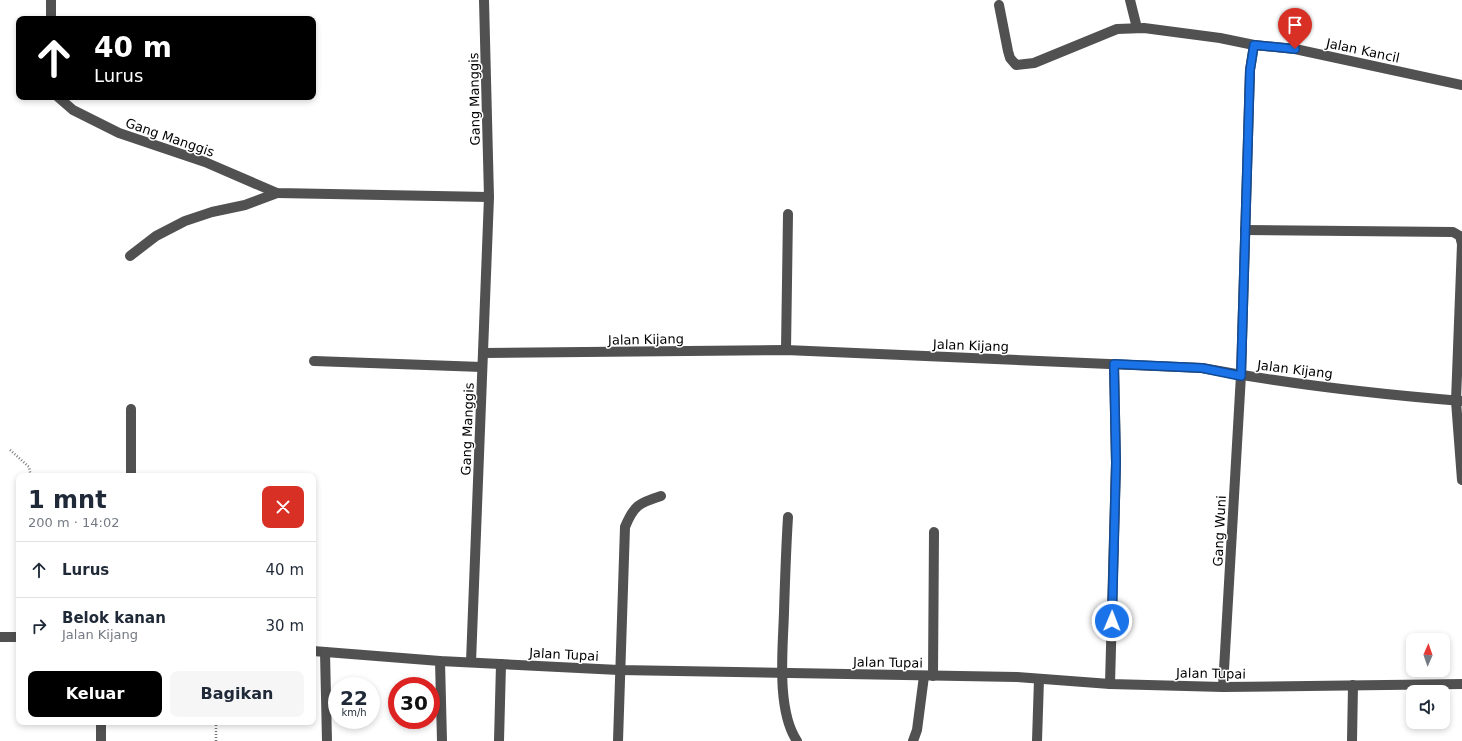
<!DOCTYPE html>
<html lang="id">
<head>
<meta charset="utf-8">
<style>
	body { margin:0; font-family:"DejaVu Sans",sans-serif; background:#f6f6f7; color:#1f2937; height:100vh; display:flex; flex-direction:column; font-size:15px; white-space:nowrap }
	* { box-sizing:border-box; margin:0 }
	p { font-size:13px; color:#747a83 }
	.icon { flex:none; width:22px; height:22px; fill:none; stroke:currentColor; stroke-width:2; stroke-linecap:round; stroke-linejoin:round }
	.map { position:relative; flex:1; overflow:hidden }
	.side { position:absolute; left:16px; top:473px; width:300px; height:252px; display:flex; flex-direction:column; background:#fff; border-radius:8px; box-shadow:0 2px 6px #0003 }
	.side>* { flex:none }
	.hud { position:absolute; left:16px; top:16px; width:300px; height:84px; border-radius:8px; box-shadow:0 2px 6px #0003; background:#000; color:#fff; overflow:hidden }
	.needle { width:26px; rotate:2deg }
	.buttons { position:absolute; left:1406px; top:633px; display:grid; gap:8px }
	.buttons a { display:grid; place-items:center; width:44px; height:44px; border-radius:8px; background:#fff; box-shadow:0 2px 6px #0003; font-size:20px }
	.speed { position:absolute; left:328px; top:677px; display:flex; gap:8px; font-size:20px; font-weight:700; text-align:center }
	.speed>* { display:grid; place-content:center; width:52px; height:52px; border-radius:50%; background:#fff; box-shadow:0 2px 6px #0003; line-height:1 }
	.speed small { font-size:10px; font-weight:400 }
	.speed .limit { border:6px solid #d22; background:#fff; color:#111 }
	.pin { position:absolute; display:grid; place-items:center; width:34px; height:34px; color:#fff; margin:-41px -17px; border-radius:50% 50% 50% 0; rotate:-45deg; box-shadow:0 0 4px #0007 }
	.pin .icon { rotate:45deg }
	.me { position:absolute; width:44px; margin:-22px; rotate:1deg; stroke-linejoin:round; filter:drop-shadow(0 0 3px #0008) }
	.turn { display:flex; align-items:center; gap:14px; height:84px; padding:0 12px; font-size:18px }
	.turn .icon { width:52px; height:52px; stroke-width:2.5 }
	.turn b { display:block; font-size:28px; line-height:34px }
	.round { display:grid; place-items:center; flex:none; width:42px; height:42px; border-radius:8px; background:#f6f6f7 }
	.head { display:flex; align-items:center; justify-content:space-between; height:68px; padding:0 12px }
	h1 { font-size:24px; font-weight:600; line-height:30px }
	.button { display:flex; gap:8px; margin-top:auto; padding:8px 12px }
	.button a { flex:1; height:46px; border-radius:8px; background:#000; color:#fff; font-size:16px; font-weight:600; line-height:46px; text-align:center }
	.button a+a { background:#f6f6f7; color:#1f2937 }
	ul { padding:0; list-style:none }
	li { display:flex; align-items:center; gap:12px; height:56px; padding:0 12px; border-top:1px solid #e0e1e3 }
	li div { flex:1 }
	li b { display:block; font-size:15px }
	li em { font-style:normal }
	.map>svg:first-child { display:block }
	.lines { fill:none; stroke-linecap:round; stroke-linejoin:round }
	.path { stroke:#737373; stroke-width:2.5; stroke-dasharray:1 2; stroke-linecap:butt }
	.minor { stroke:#515151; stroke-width:10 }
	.route-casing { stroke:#114b97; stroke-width:10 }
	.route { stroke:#1a73e8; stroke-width:7 }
	.labels { text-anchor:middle; stroke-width:3; stroke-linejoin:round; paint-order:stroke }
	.street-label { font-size:13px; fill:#000; stroke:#fff }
</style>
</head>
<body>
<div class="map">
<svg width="1462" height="741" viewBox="0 0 1462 741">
	<rect width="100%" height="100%" fill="#fff"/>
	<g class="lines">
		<g class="path">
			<path d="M10,450L29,467L31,476"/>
			<path d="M216,741V722"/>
		</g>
		<g class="minor">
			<path d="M51,0V19"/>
			<path d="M1130,0L1137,28"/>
			<path d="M999,5L1008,51L1010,58L1016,65L1034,63L1117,29L1144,28L1220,38L1254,45L1295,49L1462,85"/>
			<path d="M58,97L73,110L119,133L205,162L277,193L489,197"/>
			<path d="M1245,230L1453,232L1460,236L1462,244L1456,401L1462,480"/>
			<path d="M130,256L156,236L185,221L212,212L245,205L277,193"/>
			<path d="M786,350L788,214"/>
			<path d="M483,353L786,350L1202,368C1288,384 1375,394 1462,401"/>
			<path d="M314,361L482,367"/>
			<path d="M131,476V409"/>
			<path d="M788,517C786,549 785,580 784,612C783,648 776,710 797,741"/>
			<path d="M0,637H19"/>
			<path d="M313,651L440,661L619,670L1017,677L1110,684L1223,687L1462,684"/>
			<path d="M325,652L327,741"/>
			<path d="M440,661L442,741"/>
			<path d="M471,662L489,197L484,0"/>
			<path d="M933,676L934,532"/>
			<path d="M1110,684L1116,463L1114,364"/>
			<path d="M1223,687L1241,375L1250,70L1254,45"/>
			<path d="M101,722V741"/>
			<path d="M499,741L501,664"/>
			<path d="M618,741L625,527C634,505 639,503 661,496"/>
			<path d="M913,741L917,730L924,676"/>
			<path d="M1037,741L1039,679"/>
			<path d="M1352,741L1353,685"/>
		</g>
	</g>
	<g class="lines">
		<g class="route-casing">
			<path id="route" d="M1112,621L1116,463L1114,364L1202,368L1241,376L1250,70L1254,45L1295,49"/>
		</g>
		<use href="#route" class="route"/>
	</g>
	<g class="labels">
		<g class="street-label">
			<text transform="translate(1363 50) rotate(12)" y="5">Jalan Kancil</text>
			<text transform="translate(474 99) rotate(-91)" y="5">Gang Manggis</text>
			<text transform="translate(170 137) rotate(19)" y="5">Gang Manggis</text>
			<text transform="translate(646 339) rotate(-1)" y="5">Jalan Kijang</text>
			<text transform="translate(971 345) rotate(2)" y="5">Jalan Kijang</text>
			<text transform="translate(1295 369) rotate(7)" y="5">Jalan Kijang</text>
			<text transform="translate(467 429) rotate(-88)" y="5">Gang Manggis</text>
			<text transform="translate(1219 531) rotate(-87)" y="5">Gang Wuni</text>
			<text transform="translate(564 654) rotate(3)" y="5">Jalan Tupai</text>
			<text transform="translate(888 662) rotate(1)" y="5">Jalan Tupai</text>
			<text transform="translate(1211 673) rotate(1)" y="5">Jalan Tupai</text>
		</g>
	</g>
</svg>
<div class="buttons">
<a><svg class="needle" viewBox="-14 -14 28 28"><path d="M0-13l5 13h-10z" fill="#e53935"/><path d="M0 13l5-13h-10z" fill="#747a83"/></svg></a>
<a><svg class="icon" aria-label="sound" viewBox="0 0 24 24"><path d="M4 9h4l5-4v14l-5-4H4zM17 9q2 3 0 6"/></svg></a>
</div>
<div class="speed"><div>22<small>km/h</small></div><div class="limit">30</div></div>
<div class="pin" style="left:1295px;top:49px;background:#d93025"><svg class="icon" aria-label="arrive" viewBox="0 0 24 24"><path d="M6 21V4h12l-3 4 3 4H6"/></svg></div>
<svg class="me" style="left:1112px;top:621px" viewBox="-20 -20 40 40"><circle r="17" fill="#1a73e8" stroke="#fff" stroke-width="3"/><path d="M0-11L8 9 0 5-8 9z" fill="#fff"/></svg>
<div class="hud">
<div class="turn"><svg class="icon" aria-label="ahead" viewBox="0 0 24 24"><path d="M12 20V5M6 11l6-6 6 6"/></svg><div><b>40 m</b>Lurus</div></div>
</div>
<section class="side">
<div class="head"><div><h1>1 mnt</h1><p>200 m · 14:02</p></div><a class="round" style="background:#d93025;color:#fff"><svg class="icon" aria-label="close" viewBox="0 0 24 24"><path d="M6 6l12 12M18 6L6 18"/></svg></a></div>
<ul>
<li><svg class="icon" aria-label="ahead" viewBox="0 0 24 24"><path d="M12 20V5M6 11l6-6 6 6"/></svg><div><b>Lurus</b></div><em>40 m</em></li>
<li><svg class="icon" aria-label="right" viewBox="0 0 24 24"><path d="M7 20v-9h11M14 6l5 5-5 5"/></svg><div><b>Belok kanan</b><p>Jalan Kijang</p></div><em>30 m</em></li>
</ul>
<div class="button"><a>Keluar</a><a>Bagikan</a></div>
</section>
</div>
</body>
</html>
